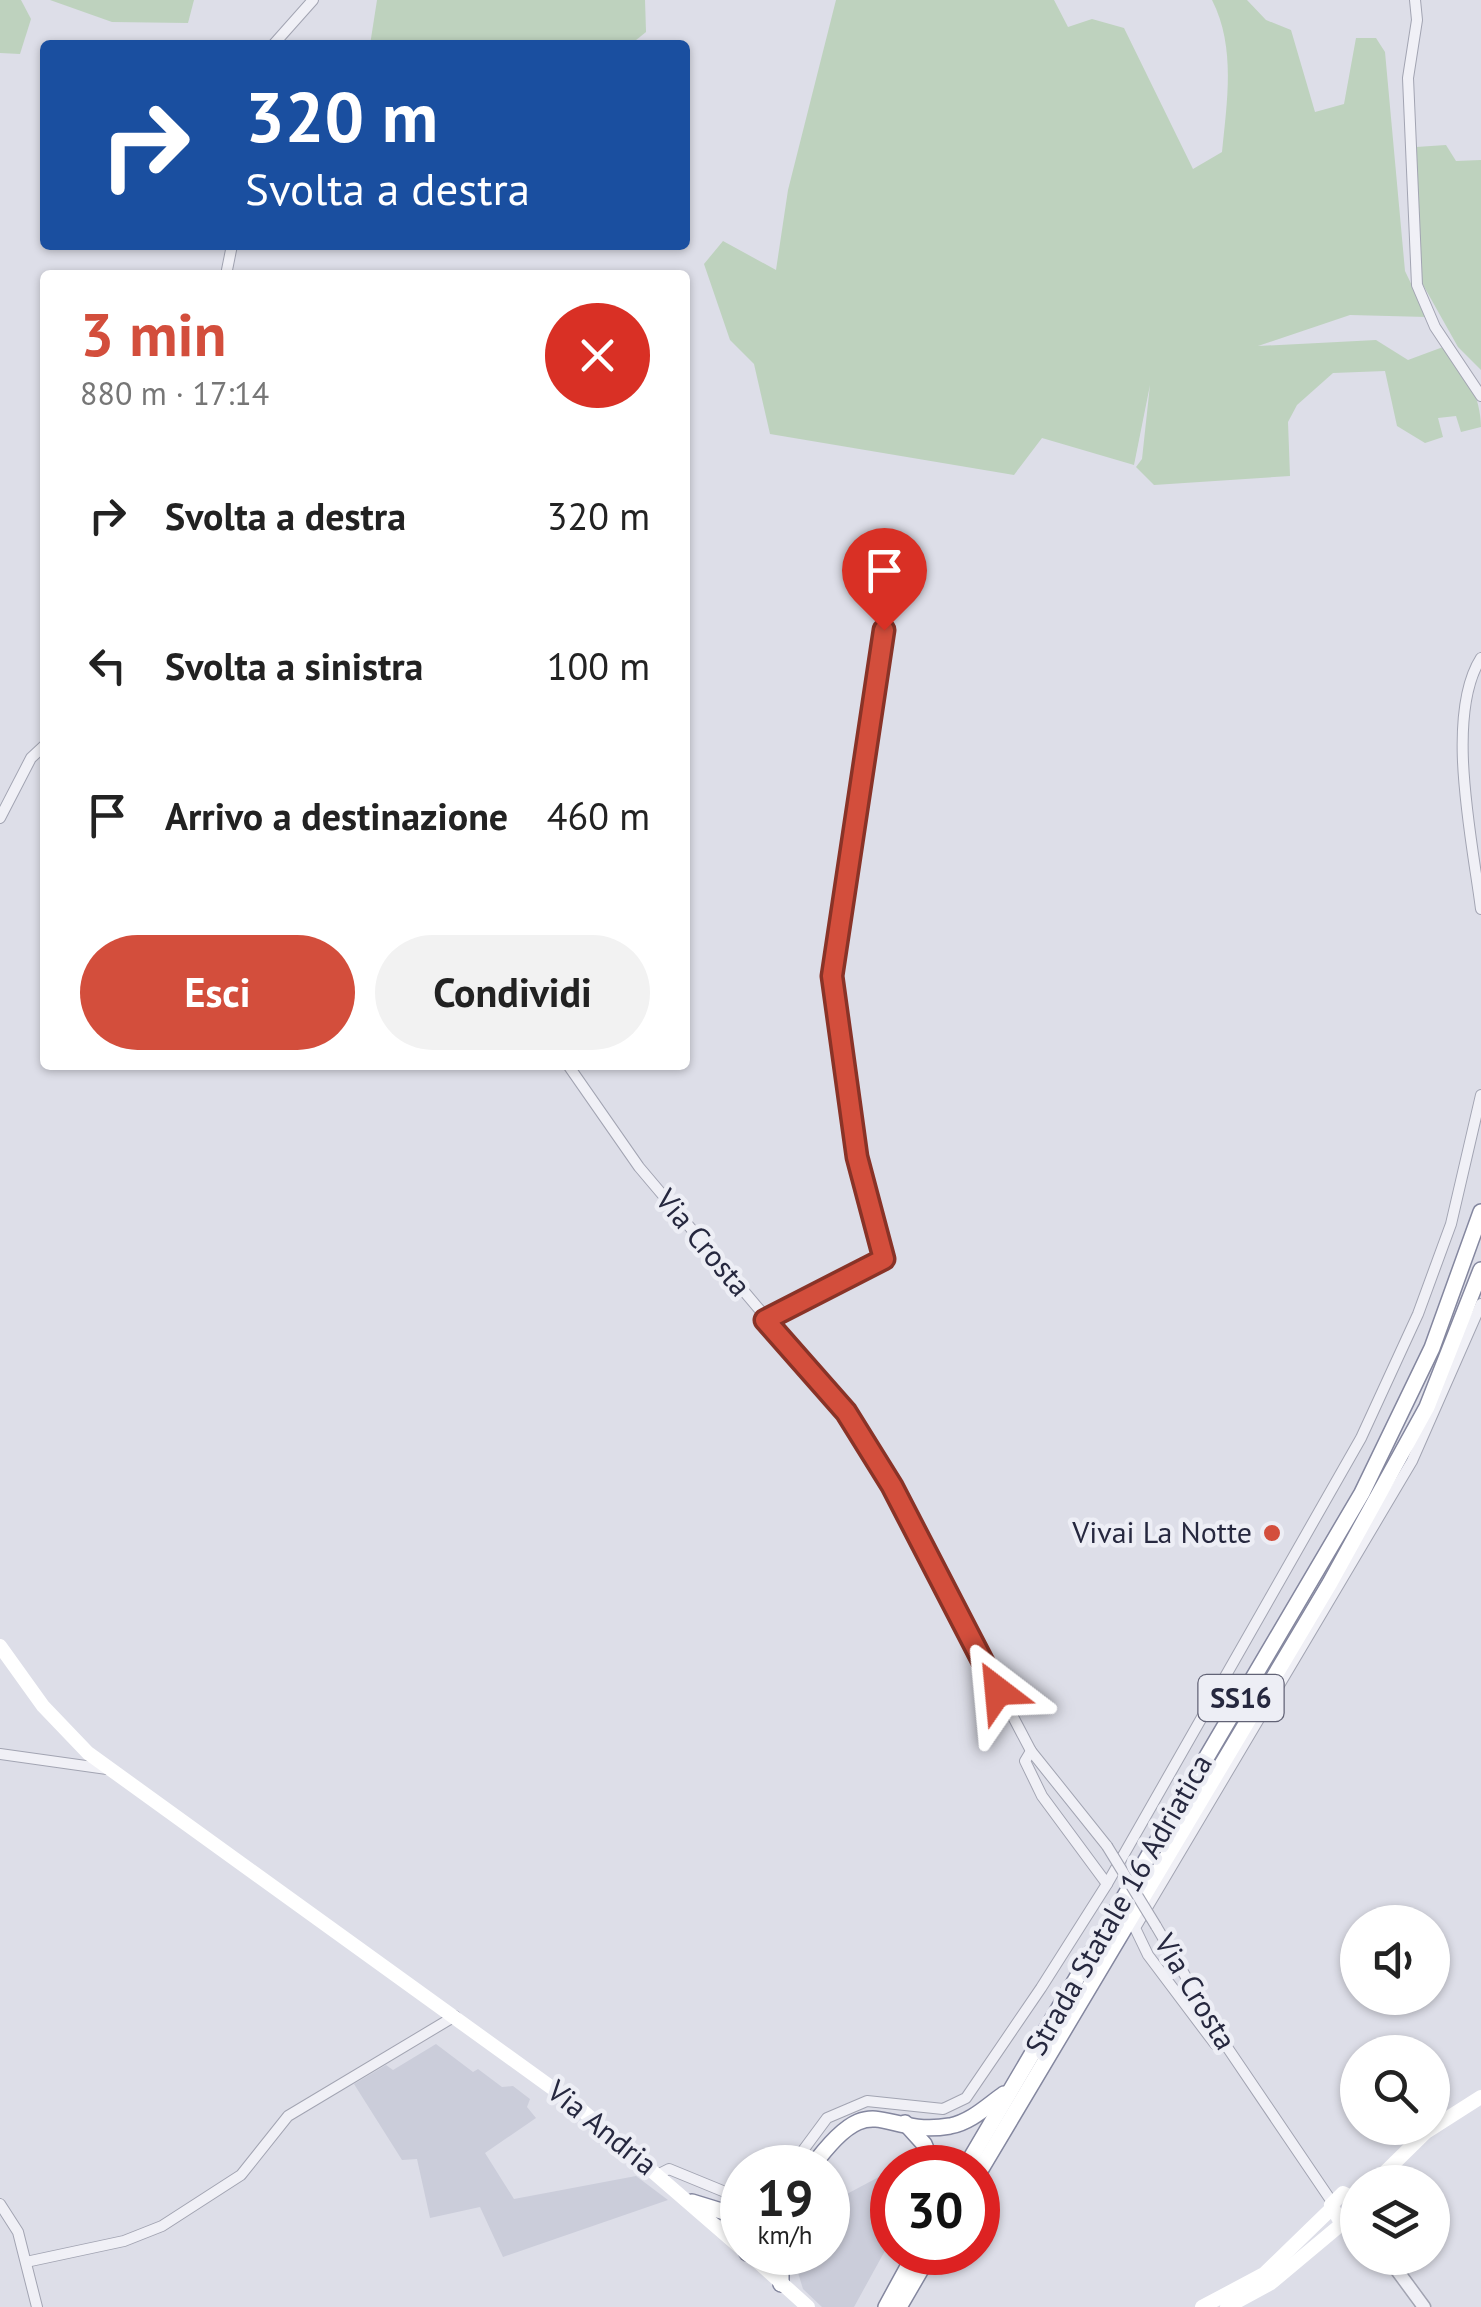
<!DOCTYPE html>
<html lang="it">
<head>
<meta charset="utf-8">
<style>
	body { margin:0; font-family:"PT Sans",sans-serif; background:#f2f2f2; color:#222; height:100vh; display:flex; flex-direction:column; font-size:38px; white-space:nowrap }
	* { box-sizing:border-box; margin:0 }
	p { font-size:32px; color:#767676 }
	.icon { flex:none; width:55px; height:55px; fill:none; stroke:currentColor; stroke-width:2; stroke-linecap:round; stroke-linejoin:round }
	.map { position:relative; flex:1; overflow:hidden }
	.details { position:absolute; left:40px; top:270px; width:650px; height:800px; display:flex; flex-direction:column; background:#fff; border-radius:10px; box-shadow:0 2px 8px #0004 }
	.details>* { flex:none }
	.banner { position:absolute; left:40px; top:40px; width:650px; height:210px; border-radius:10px; box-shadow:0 2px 8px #0004; background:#1a4fa0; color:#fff; overflow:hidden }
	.controls { position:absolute; left:1340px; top:1905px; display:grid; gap:20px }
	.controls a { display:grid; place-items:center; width:110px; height:110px; border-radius:50%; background:#fff; box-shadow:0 2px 8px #0004; font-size:50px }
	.speed { position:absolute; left:720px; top:2145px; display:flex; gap:20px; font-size:50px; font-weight:700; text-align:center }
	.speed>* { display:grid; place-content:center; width:130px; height:130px; border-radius:50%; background:#fff; box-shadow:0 2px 8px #0004; line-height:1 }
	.speed small { font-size:25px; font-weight:400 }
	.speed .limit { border:15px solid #d22; background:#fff; color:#111 }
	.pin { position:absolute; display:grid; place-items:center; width:85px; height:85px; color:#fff; margin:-102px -42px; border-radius:50% 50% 50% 0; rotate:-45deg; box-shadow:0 0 10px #0007 }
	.pin .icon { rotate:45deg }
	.me { position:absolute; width:110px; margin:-55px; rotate:331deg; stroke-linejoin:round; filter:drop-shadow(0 0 8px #0008) }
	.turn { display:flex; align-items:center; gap:35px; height:210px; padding:0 40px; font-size:45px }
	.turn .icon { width:130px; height:130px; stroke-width:2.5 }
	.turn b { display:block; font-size:70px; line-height:85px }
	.round { display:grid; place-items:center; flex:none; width:105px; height:105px; border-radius:52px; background:#f2f2f2 }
	.headline { display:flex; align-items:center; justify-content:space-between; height:170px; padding:0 40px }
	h1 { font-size:60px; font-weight:800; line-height:75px; color:#d34e3c }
	.action { display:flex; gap:20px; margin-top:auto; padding:20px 40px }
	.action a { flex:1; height:115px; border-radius:60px; background:#d34e3c; color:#fff; font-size:40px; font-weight:800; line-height:115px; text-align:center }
	.action a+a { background:#f2f2f2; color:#222 }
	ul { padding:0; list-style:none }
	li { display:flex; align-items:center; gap:30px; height:150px; padding:0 40px }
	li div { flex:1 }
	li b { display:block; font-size:38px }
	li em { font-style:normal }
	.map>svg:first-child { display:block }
	.built { fill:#cbcdda }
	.green { fill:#bed2be }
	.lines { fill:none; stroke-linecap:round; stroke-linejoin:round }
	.minor-casing { stroke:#a2a4b2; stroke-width:12 }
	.tertiary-casing { stroke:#a2a4b2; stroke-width:15 }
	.trunk-casing { stroke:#84879f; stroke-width:18 }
	.minor { stroke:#f0f0f6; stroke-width:10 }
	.tertiary { stroke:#f0f0f6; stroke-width:12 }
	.secondary { stroke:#fff; stroke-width:14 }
	.trunk { stroke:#fff; stroke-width:15 }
	.minor-bridge-casing { stroke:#a2a4b2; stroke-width:12; stroke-linecap:butt }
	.minor-bridge { stroke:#f0f0f6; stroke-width:10 }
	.route-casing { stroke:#893327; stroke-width:25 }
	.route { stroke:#d34e3c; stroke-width:18 }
	.poi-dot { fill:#d34e3c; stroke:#edeef5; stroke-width:4 }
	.labels { text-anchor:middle; stroke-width:9; stroke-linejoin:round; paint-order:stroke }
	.shield { fill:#edeef5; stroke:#626376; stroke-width:2.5 }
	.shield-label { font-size:28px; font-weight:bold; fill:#26283f }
	.street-label { font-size:30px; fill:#26283f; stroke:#edeef5 }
	.poi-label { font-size:30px; fill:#26283f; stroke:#edeef5; text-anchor:end }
</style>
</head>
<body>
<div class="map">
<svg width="1481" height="2307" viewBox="0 0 1481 2307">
	<rect width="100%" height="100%" fill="#dddee8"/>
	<g class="built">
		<path d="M436,2044L473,2072L478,2069L502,2087L513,2086L530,2099L527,2107L536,2118L485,2153L514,2199L636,2176L668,2200L503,2257L480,2207L430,2218L417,2159L402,2160L354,2084L386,2065L393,2070Z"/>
		<path d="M892,2170V2238L854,2307H822L803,2289L792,2253L828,2252V2204Z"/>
	</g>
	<g class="green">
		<path d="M0,0H21L31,19L20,54L0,53Z"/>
		<path d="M50,0H194L188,23L112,22Z"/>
		<path d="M377,0H645L646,32L630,45H370Z"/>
		<path d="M836,0H1054L1068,27L1092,19L1124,28L1193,169L1222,152C1227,101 1236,47 1212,0H1247L1266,20L1291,30L1315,112L1344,104L1356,38H1376L1385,52L1405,271L1427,317L1350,315L1258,346L1376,340L1408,360L1443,347C1465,365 1481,398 1481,427L1461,432L1456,416L1438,418L1443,437L1425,443L1397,426L1385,371L1333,373L1297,405L1288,422L1290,476L1154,485L1136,467L1142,459L1150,385L1134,465L1042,438L1014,475L770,434L754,364L730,340L704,264L723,241L776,270L788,190Z"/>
		<path d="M1446,145L1456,161L1481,160V370L1458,347L1422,283L1416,147Z"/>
	</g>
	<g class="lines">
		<g class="minor-casing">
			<g id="minor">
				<path d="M1415,0L1417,20L1408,78L1417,285L1435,327L1481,396"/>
				<path d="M273,45L313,0"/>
				<path d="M226,275L232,245"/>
				<path d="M1481,658C1444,716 1473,844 1481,909"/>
				<path d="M0,818L31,758L45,745"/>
				<path d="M568,1065L639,1167L846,1412L892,1486L1031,1751L1107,1846"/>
				<path d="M765,1320L884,1259L857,1157L832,976L884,630"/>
				<path d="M1031,1751L1025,1761L1042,1796L1107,1884"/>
				<path d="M0,1754L107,1769"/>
				<path d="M1156,1926L1227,2047L1332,2202"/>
				<path d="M1227,2047L1215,2044L1148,1955L1135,1928L1412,1461L1481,1304"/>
				<path d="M790,2168L827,2118L867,2101L943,2109L966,2098L1041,1988L1107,1884L1361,1438L1418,1314L1451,1224L1481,1095"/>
				<path d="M659,2174L669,2169L730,2194L742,2193"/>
				<path d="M0,2204L18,2232L37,2307"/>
				<path d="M26,2262L124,2241L162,2226L241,2175L288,2116L455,2016"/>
			</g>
		</g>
		<g class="tertiary-casing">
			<g id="tertiary">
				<path d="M1347,2222L1358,2231"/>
				<path d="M1388,2258L1424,2307"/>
			</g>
		</g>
		<g class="trunk-casing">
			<g id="trunk">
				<path d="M905,2123L924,2144L934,2168"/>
				<path d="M811,2168C874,2082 878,2138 950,2126C971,2122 987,2106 1004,2094"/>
				<path d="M965,2168L1362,1493L1432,1348L1481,1212"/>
				<path d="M978,2174L1330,1583L1427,1407L1481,1270"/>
				<path d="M692,2202L731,2214L742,2212"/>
				<path d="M781,2252V2284"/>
				<path d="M747,2253V2252"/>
				<path d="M886,2307L916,2252"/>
				<path d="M899,2307L931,2252"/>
			</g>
		</g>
		<use href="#minor" class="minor"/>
		<use href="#tertiary" class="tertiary"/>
		<g class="secondary">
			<path d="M0,1646L43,1706L88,1753L577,2106L742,2249"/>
			<path d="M1375,2182L1426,2132L1481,2097"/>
			<path d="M1358,2200L1343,2193L1331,2205L1340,2221L1358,2215"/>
			<path d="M747,2252L808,2307"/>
			<path d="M1202,2307L1264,2274L1331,2209"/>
			<path d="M1227,2307L1271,2283L1344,2222"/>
		</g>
		<use href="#trunk" class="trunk"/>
		<g class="minor-bridge-casing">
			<path id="minor-bridge" d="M1107,1846L1156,1926"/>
		</g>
		<use href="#minor-bridge" class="minor-bridge"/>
	</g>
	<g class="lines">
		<g class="route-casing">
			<path id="route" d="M884,630L832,976L857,1157L884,1259L765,1320L846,1412L892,1486L998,1691"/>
		</g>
		<use href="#route" class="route"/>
	</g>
	<circle class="poi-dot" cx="1272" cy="1533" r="10"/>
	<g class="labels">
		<rect class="shield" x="1198.5" y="1675" width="85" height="46" rx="8"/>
		<g class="shield-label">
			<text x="1241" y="1708">SS16</text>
		</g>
		<g class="street-label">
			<text transform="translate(703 1243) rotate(50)" y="10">Via Crosta</text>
			<text transform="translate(1119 1905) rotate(-60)" y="10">Strada Statale 16 Adriatica</text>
			<text transform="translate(1195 1992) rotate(59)" y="10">Via Crosta</text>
			<text transform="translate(602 2128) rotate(39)" y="10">Via Andria</text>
		</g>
		<g class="poi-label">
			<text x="1252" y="1543">Vivai La Notte</text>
		</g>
	</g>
</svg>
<div class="controls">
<a><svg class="icon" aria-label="sound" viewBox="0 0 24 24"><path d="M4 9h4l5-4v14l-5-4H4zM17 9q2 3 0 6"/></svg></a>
<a><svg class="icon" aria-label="search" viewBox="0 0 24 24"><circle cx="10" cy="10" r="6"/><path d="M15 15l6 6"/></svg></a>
<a><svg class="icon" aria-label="layers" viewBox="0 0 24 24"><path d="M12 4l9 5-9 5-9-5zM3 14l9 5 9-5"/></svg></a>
</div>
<div class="speed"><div>19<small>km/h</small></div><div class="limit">30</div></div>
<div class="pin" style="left:884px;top:630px;background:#d93025"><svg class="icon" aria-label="arrive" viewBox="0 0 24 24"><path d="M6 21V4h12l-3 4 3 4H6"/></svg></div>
<svg class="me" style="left:998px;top:1691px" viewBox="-20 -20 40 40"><path d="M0-17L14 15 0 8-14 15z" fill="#d34e3c" stroke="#fff" stroke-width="4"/></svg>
<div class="banner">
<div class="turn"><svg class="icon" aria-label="right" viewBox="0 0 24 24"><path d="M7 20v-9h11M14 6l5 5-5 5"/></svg><div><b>320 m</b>Svolta a destra</div></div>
</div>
<section class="details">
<div class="headline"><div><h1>3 min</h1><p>880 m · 17:14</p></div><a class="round" style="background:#d93025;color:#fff"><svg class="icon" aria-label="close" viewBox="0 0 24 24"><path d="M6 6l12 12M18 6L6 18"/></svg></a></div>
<ul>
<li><svg class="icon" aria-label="right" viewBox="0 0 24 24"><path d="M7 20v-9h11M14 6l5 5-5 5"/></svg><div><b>Svolta a destra</b></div><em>320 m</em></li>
<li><svg class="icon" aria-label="left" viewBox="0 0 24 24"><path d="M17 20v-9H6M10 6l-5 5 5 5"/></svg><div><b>Svolta a sinistra</b></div><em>100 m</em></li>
<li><svg class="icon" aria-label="arrive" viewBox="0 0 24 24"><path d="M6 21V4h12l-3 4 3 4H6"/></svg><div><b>Arrivo a destinazione</b></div><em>460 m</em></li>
</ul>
<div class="action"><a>Esci</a><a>Condividi</a></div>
</section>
</div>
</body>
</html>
